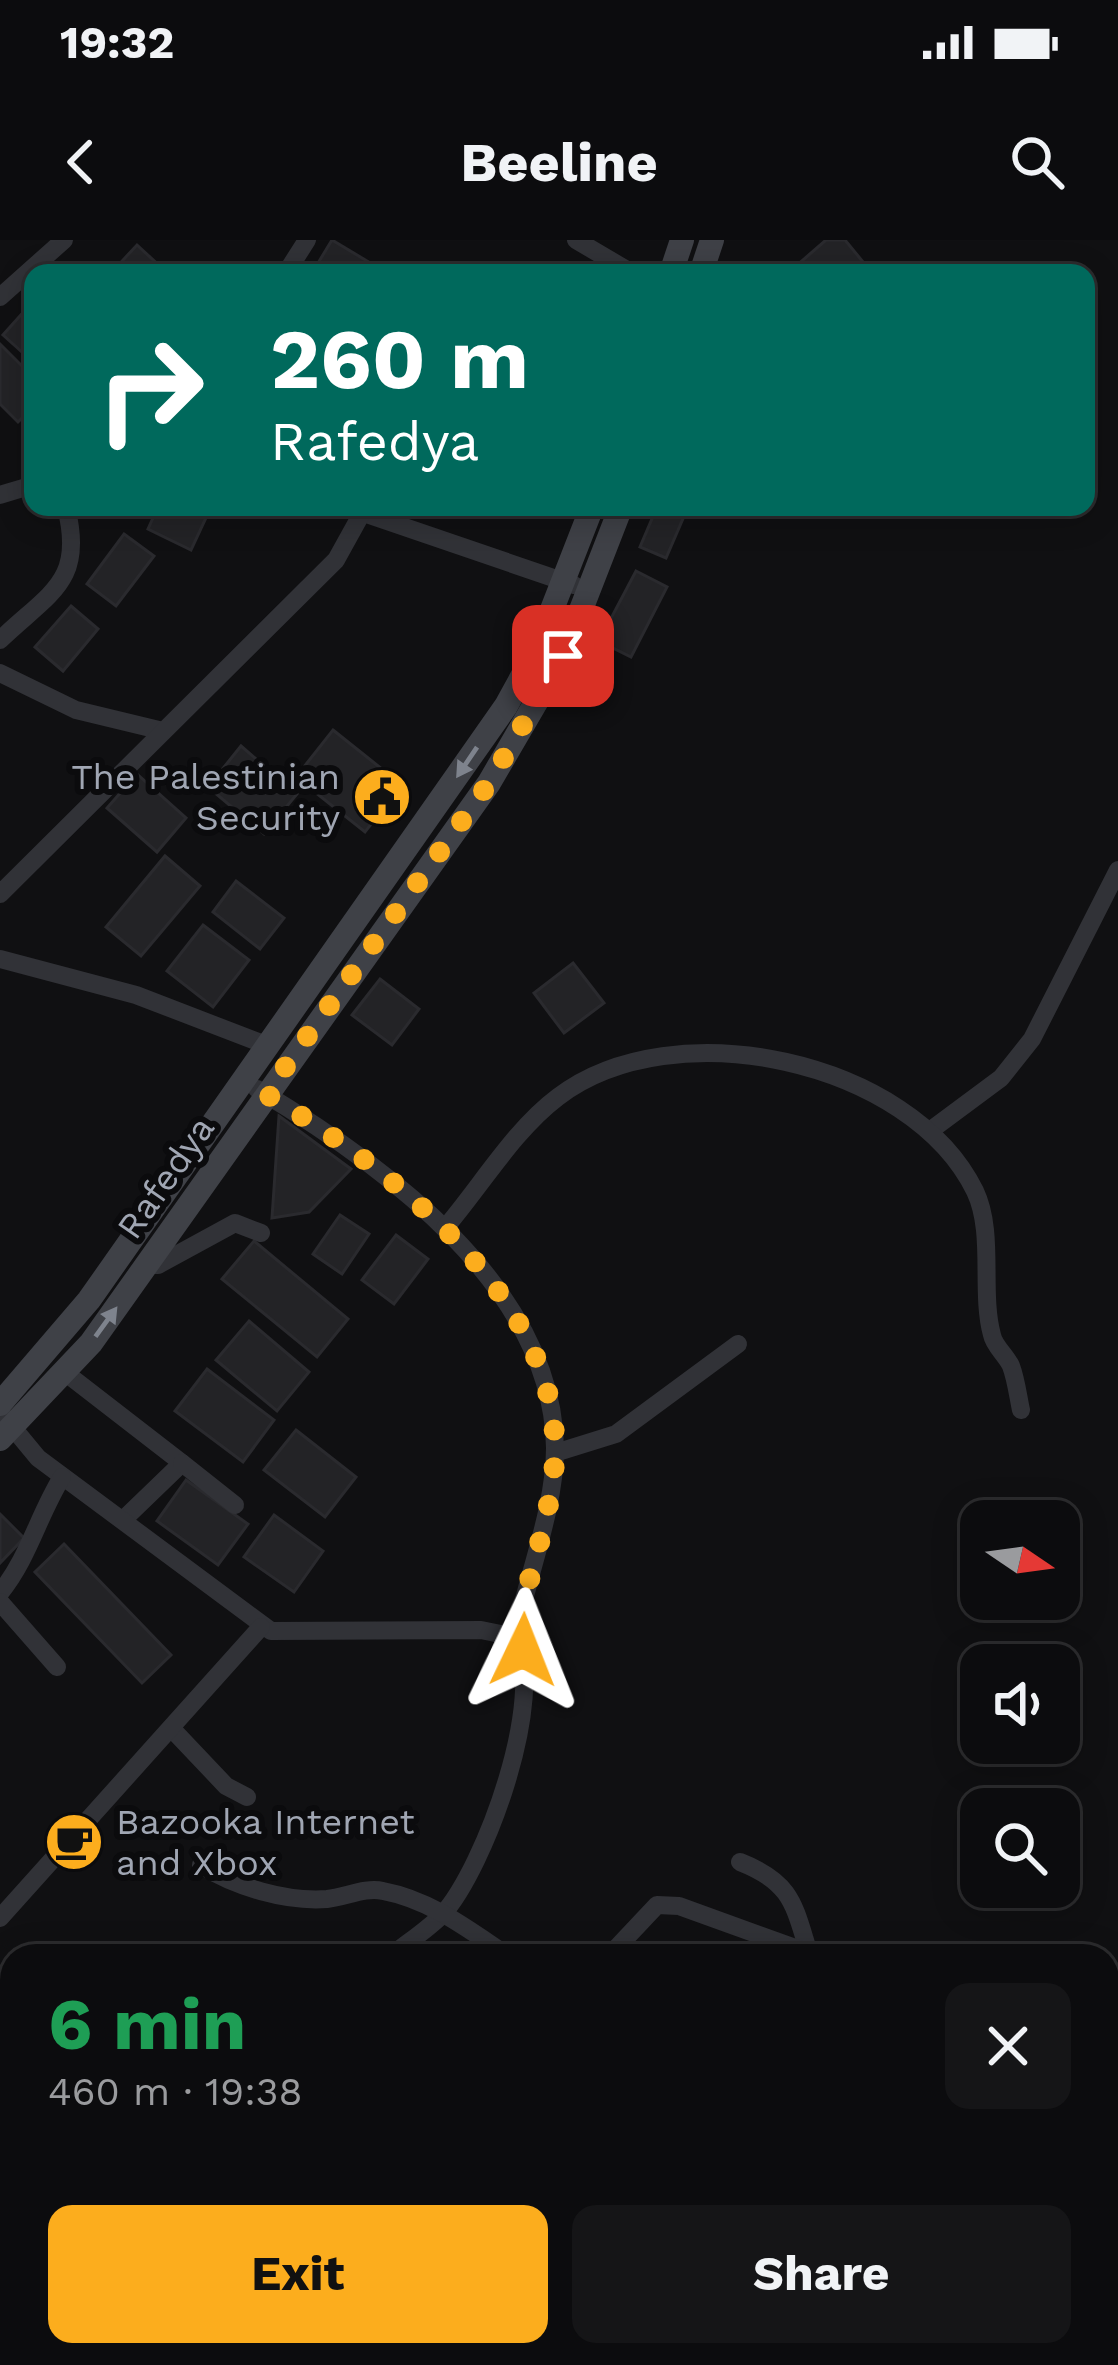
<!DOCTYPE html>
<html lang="en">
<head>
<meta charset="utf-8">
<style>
	body { margin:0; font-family:"Work Sans",sans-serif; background:#151517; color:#f1f3f6; height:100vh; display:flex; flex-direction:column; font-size:45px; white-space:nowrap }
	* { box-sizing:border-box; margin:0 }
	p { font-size:39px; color:#9a9b9e }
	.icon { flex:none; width:66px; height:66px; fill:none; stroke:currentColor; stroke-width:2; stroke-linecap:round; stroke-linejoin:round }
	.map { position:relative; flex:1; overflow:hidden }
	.side { position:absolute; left:0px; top:1704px; width:1119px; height:423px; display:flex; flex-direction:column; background:#0c0c0e; border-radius:36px 36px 0 0; box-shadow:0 6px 30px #0003,0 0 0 3px #2c2c2e }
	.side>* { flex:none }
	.hud { position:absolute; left:24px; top:24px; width:1071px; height:252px; border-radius:24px; box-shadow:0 6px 30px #0003,0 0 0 3px #2c2c2e; background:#00695c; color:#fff; overflow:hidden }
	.needle { width:78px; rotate:103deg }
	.buttons { position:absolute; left:960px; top:1260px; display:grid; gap:24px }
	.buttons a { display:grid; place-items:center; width:120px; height:120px; border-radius:24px; background:#0c0c0e; box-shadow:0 6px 30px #0003,0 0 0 3px #2c2c2e; font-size:60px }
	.pin { position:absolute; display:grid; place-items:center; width:102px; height:102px; color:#fff; margin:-51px; border-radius:24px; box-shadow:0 6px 18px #0006 }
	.me { position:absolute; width:132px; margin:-66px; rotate:2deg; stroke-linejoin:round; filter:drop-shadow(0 0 9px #0008) }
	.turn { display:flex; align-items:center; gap:42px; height:252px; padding:0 48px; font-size:54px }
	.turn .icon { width:156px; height:156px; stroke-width:2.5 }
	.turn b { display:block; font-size:84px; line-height:102px }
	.round { display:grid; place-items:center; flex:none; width:126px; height:126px; border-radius:24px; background:#151517 }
	.headline { display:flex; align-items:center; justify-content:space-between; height:204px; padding:0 48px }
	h1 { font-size:72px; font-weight:700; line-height:90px; color:#1e9e55 }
	.primary-button { display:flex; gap:24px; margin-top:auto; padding:24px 48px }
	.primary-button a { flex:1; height:138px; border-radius:24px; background:#fcad1d; color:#111; font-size:48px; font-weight:700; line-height:138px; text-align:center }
	.primary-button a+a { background:#151517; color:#f1f3f6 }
	.status { display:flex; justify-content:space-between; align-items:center; height:84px; padding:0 60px; background:#0c0c0e; direction:ltr }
	.status svg { height:33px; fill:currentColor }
	header { display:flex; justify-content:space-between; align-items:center; height:156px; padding:0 48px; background:#0c0c0e; font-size:54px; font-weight:700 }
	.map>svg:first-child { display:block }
	.building { fill:#232326; stroke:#2a2a2e; stroke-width:3 }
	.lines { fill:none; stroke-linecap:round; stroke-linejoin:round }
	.minor { stroke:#313237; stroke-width:18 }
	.secondary { stroke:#3f4147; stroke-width:24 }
	.oneway { fill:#7e838d }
	.route { stroke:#fcad1d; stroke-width:21; stroke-dasharray:0 37.8 }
	.labels { text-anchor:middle; stroke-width:12; stroke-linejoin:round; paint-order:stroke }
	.poi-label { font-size:36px; fill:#a0a6b3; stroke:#0b0b0d; text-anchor:end }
	.street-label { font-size:36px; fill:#a0a6b3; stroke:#0b0b0d }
</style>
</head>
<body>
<div class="status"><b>19:32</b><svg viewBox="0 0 49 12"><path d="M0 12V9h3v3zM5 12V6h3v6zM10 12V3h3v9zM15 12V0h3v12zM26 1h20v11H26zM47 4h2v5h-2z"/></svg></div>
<header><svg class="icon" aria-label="back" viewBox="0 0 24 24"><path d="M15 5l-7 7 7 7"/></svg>Beeline<svg class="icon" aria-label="search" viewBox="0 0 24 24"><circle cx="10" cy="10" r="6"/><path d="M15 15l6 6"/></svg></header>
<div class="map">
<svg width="1118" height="2125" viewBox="0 0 1118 2125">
	<rect width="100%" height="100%" fill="#101012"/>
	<g class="building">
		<path d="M332,0L387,33H312Z"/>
		<path d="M826,0H845L872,33H788Z"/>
		<path d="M137,5L164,30L111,33Z"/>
		<path d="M27,68L33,73V122L3,95Z"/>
		<path d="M0,104L33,137V167L18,182L0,164Z"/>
		<path d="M158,267H211L191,310L148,289Z"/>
		<path d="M657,267H688L666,318L640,307Z"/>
		<path d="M124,294L154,316L116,366L87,344Z"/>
		<path d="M636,331L667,347L631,417L599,401Z"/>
		<path d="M71,366L98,389L63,431L35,407Z"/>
		<path d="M333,490L402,545L365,592L296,537Z"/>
		<path d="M241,506L297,554L264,594L208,547Z"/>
		<path d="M137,534L186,578L157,612L107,568Z"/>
		<path d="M165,616L200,646L141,716L106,687Z"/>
		<path d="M236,641L284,678L260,709L213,672Z"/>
		<path d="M203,685L249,720L213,767L167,731Z"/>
		<path d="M573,723L604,763L564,793L534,753Z"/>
		<path d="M380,739L419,769L392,805L352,775Z"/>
		<path d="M279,876L351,929L309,972L272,978Z"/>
		<path d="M340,975L369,994L342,1034L313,1014Z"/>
		<path d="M396,995L428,1019L394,1064L362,1040Z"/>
		<path d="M254,1001L348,1079L317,1117L222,1039Z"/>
		<path d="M249,1081L309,1132L277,1171L216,1120Z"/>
		<path d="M207,1129L274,1180L243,1222L175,1171Z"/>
		<path d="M296,1190L356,1237L325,1277L264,1230Z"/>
		<path d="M186,1240L248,1284L218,1325L157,1281Z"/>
		<path d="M0,1274L24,1298L0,1323Z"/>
		<path d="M274,1275L323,1311L294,1352L244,1317Z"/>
		<path d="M64,1304L171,1415L142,1443L35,1332Z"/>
	</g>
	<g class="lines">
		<g class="minor">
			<path d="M576,0L632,33"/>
			<path d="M286,33L307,0"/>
			<path d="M0,57L64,0"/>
			<path d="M0,255L33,245"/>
			<path d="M346,267L574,345"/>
			<path d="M0,400C50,352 85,342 66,267"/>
			<path d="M0,433L76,470L163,491"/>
			<path d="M0,654L336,320L362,273"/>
			<path d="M0,719L136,755L266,805"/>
			<path d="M257,849C381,923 553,1046 555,1208C555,1269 527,1337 515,1397"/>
			<path d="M931,890L1001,838L1032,799L1118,630"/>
			<path d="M445,988C481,946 514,890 558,857C673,769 911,820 975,951C995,993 980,1051 992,1095C994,1106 1006,1115 1011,1126C1016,1139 1018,1156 1021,1170"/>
			<path d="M147,1025H158L235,983L261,993"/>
			<path d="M67,1134L182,1223L125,1278"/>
			<path d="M0,1172L38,1218L271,1391L481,1390L515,1397C548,1455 485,1628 442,1675C427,1690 407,1703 391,1716"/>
			<path d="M555,1213L616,1194L738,1104"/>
			<path d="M182,1223L235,1265"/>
			<path d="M0,1353C29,1317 38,1276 62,1237"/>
			<path d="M0,1362L57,1427"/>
			<path d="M172,1489L226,1546L247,1557"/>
			<path d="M740,1622C794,1643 794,1667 810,1716"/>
			<path d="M201,1625C235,1647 286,1662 327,1659C346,1657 365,1647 383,1651C431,1660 469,1690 508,1716"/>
			<path d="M0,1678L261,1387"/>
			<path d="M609,1716L657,1665L679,1666L809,1713"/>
			<path d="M1107,1818L1118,1819"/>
			<path d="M1107,1912L1118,1896"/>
			<path d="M0,1973L12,1983"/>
			<path d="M187,2115L202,2125"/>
			<path d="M404,2115L417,2125"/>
			<path d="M729,2124L747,2115"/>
			<path d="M381,2125L389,2115"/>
			<path d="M600,2125L611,2115"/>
			<path d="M866,2125L886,2115"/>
		</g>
		<g class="secondary">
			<path d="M671,33L682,0"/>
			<path d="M701,33L712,0"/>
			<path d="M0,1164L89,1060L506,466L535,413L592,267"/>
			<path d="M0,1199L91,1103L489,543L563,416L621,267"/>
		</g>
	</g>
	<defs><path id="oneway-solid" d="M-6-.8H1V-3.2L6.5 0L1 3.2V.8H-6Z" transform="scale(3)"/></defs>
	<g class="oneway">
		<use href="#oneway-solid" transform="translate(467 522) rotate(124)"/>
		<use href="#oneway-solid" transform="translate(106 1082) rotate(-54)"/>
	</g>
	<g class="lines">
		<path class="route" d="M523,1410L515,1397C527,1340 555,1266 555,1209C555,1053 386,926 266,854L489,543L563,416"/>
	</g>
	<defs>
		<g id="civic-disc" transform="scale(3)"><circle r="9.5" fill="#fcad1d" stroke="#0b0b0d"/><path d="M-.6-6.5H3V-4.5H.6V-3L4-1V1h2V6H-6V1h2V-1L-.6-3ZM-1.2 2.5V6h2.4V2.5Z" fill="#111"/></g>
		<g id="cafe-disc" transform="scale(3)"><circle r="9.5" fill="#fcad1d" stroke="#0b0b0d"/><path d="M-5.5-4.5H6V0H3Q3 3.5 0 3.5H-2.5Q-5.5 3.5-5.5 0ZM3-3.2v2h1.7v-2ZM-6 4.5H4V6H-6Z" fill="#111"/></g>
	</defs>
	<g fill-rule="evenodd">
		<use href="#civic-disc" x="382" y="557"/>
		<use href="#cafe-disc" x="74" y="1602"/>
	</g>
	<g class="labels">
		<g class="poi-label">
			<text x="340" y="549">The Palestinian<tspan x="340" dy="41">Security</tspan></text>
			<text x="116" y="1594" text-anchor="start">Bazooka Internet<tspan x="116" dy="41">and Xbox</tspan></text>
		</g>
		<g class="street-label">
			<text transform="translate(165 937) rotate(-55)" y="13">Rafedya</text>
		</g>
	</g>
</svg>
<div class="buttons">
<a><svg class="needle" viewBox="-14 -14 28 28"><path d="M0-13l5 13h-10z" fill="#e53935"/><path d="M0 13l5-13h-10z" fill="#9a9b9e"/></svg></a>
<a><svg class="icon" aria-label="sound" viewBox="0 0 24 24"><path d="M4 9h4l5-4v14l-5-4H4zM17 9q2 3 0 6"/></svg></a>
<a><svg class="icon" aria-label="search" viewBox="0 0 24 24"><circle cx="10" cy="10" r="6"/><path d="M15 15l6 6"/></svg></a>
</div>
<div class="pin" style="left:563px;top:416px;background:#d93025"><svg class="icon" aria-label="arrive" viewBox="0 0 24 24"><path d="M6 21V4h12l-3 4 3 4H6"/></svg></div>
<svg class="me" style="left:523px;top:1410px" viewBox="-20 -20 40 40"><path d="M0-17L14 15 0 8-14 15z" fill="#fcad1d" stroke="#fff" stroke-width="4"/></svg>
<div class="hud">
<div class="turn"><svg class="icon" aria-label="right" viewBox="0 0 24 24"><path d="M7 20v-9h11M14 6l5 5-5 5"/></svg><div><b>260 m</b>Rafedya</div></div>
</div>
<section class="side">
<div class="headline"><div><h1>6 min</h1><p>460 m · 19:38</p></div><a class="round"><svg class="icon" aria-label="close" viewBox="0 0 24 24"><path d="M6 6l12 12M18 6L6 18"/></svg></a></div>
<div class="primary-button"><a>Exit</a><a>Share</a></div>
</section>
</div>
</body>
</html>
